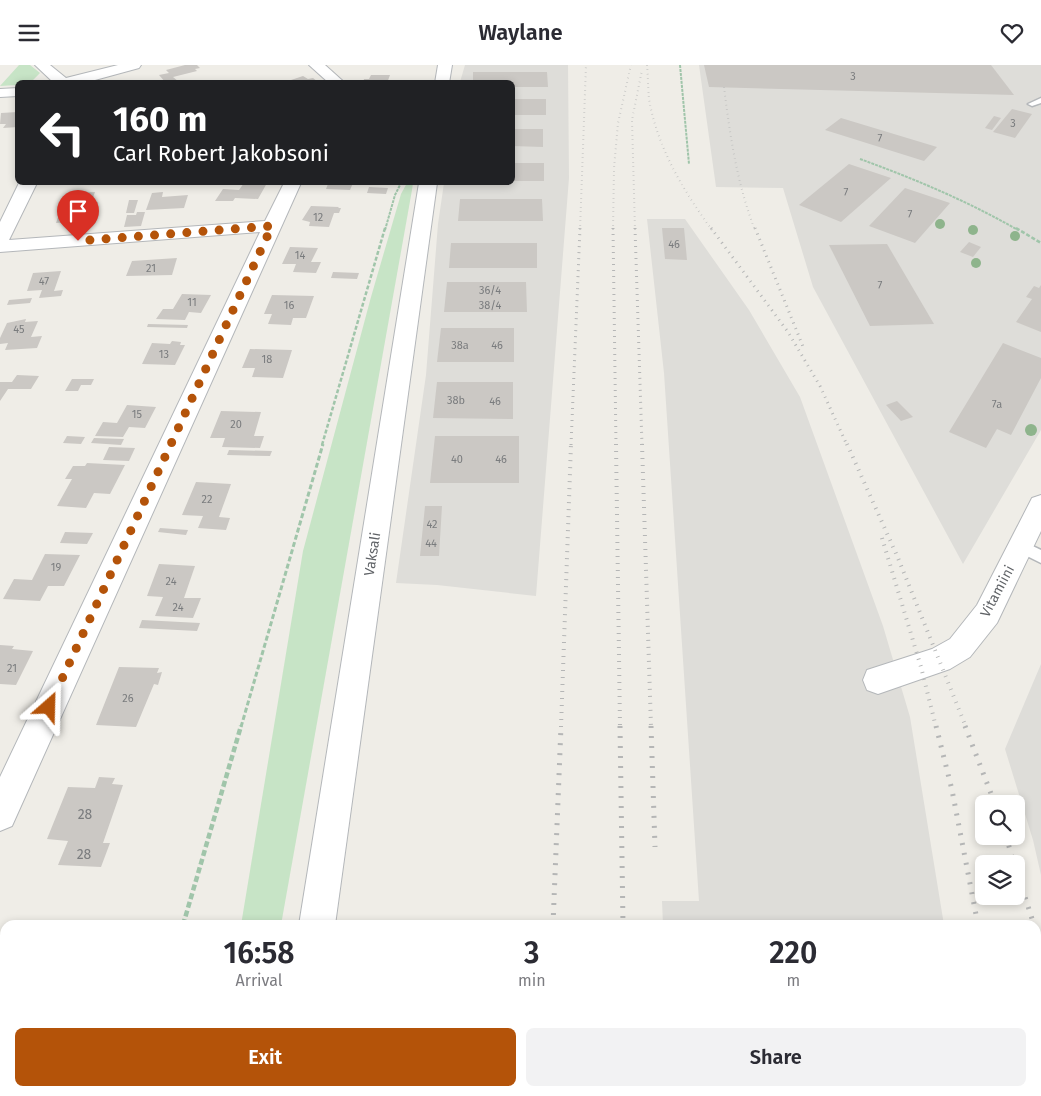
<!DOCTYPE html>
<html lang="en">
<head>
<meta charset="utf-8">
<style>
	body { margin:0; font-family:"Fira Sans",sans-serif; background:#f2f2f3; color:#2b2b33; height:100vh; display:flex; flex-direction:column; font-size:19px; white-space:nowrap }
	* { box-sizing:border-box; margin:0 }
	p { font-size:16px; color:#7c7c81 }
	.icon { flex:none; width:28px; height:28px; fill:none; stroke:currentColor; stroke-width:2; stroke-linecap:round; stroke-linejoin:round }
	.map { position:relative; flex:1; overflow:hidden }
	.details { position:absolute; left:0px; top:855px; width:1041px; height:176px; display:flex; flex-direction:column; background:#fff; border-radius:15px 15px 0 0; box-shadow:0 2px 8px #0003 }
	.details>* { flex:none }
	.hud { position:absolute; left:15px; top:15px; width:500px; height:105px; border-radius:8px; box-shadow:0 2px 8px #0003; background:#202124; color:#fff; overflow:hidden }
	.fabs { position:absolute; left:975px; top:730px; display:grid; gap:10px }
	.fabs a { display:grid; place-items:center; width:50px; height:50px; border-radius:8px; background:#fff; box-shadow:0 2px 8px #0003; font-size:25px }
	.pin { position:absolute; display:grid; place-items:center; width:42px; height:42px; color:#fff; margin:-51px -21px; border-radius:50% 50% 50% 0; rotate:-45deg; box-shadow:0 0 5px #0007 }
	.pin .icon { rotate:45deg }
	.me { position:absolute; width:55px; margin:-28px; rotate:25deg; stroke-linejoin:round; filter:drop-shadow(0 0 4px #0008) }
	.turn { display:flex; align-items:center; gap:18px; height:105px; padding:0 15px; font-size:22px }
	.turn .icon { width:65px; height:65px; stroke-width:2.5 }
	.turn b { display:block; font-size:35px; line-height:42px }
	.eta { display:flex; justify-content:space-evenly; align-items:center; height:85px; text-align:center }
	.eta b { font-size:30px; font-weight:600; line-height:35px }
	.action { display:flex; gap:10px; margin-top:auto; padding:10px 15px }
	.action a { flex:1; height:58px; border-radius:8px; background:#b45309; color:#fff; font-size:20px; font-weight:600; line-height:58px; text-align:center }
	.action a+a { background:#f2f2f3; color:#2b2b33 }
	header { display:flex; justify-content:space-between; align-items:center; height:65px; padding:0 15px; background:#fff; font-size:22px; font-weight:600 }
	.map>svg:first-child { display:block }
	.industrial { fill:#deddd9 }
	.green { fill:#c7e4c6 }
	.building { fill:#cbc8c4 }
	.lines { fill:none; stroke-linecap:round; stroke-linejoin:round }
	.service-casing { stroke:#b4b7ba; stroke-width:3 }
	.minor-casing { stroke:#b4b7ba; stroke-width:2 }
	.tertiary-casing { stroke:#b4b7ba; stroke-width:2 }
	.path-far3 { stroke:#a0c5aa; stroke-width:2; stroke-dasharray:3 1; stroke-linecap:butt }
	.path-far2 { stroke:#a0c5aa; stroke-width:2.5; stroke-dasharray:4 2; stroke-linecap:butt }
	.path-far1 { stroke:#a0c5aa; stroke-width:3; stroke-dasharray:5 2.5; stroke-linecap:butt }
	.path { stroke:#a0c5aa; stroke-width:4.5; stroke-dasharray:6 3; stroke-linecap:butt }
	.service { fill:#fff; fill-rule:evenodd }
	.minor { fill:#fff; fill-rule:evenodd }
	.tertiary { fill:#fff; fill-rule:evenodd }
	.rail-far3 { stroke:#b5b6b6; stroke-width:2; stroke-dasharray:0.5 4; stroke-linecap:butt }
	.rail-far2 { stroke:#b5b6b6; stroke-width:3; stroke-dasharray:1 5; stroke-linecap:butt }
	.rail-far1 { stroke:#b5b6b6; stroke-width:4; stroke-dasharray:1 6; stroke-linecap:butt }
	.rail { stroke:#b5b6b6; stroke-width:5; stroke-dasharray:2 8; stroke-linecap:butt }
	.tree { fill:#8eb48c }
	.route { stroke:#b45309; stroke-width:9; stroke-dasharray:0 16.2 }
	.labels { text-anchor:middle; stroke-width:4; stroke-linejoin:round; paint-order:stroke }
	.number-label { font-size:11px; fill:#7a7c7e }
	.street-label { font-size:14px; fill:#5f6266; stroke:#fff }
	.near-number-label { font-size:14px; fill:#7a7c7e }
</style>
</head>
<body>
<header><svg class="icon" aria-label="menu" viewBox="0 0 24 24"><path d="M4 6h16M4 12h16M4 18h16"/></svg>Waylane<svg class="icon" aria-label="heart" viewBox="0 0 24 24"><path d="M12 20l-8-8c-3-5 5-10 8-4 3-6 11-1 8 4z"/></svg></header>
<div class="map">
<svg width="1041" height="1031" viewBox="0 0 1041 1031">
	<rect width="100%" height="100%" fill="#efede7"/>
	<g class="industrial">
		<path d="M465,0H568L569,113L536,531L437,520L396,518L426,310L438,159L444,118H512V18L460,17Z"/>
		<path d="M699,0H1041V365L963,499L813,222L783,123L716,122Z"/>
		<path d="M647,154H685L749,245L800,332L883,561L910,652L944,860H663L662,836H699L664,308Z"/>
		<path d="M1041,599V810L1033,775L1005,684Z"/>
		<path d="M671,1026H971L972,1031H671Z"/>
	</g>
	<g class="green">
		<path d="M19,0H30L40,8L31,17L18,18L17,20L0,21Z"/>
		<path d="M407,118H413L412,125L281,860H241L303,486L371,232L401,129Z"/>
	</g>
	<g class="building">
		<path d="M185,0H197L200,3L195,4L197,6L173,12L179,17L177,18H166L159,10L169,8L166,5Z"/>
		<path d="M704,0H991L1014,30L709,22Z"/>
		<path d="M473,7H547L548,22H512V18H473Z"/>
		<path d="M371,10H390L387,18H363L364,14H369Z"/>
		<path d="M303,11L308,14L313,13L318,17L282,18Z"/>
		<rect x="512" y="34" width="34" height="16"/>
		<path d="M1012,44L1032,49L1015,73L993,67Z"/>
		<path d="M18,47V62L3,63L6,59H0L1,48Z"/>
		<path d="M994,51L1001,53L992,65L985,63Z"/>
		<path d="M841,53L937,82L924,96L825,65Z"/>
		<path d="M512,64H543V82L512,81Z"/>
		<rect x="512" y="98" width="32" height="18"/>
		<path d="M849,99L891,113L841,157L799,140Z"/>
		<path d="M244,118H267L258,134L235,133L233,136H215L223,124L239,125Z"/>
		<path d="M324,118H353L350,125L326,124L328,119H323Z"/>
		<path d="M369,122L388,123L386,129L367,128Z"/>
		<path d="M905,123L950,138L915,178L869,161Z"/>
		<path d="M95,127L91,138L98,137L96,143L77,145L79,139L63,141L68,128Z"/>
		<path d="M163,127L162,132L188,130L184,143L146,145L152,128Z"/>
		<path d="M460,134H542L543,156H458Z"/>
		<path d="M129,135H138L134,148H126Z"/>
		<path d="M311,141L339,142L338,143H341L339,148H334L329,162L309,161L310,157L302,155Z"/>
		<path d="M137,147H145L141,161L124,162L127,150H136Z"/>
		<path d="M85,151L83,156L56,158L58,152Z"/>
		<path d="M662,163H684L687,195L665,194Z"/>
		<path d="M969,177L981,182L973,192L960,187Z"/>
		<path d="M451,178H537V203H449Z"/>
		<path d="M887,179L934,259L870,261L829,180Z"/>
		<path d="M290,182L318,183L311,197H321L316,208L293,207L296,199H282Z"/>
		<path d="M177,193L172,210L126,211L132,196Z"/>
		<path d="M61,206L54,226L63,225L61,231L39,233L42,225L27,226L33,208Z"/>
		<path d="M333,207L359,208L357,214L331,213Z"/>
		<path d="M447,217H526L527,247H444Z"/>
		<path d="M1041,220V267L1016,257L1032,234L1026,232L1034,221L1039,223Z"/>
		<path d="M182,229L211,230L201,248L189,247L185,255L156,254L163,244H173Z"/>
		<path d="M272,230L314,231L306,253H293L291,260L268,259L272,249H264Z"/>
		<path d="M32,233L30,238L7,240L9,235Z"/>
		<path d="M26,254L25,257L38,256L31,272L42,271L37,283L5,285L8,278L0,279V273L7,258Z"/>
		<path d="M148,259L188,260L187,263L147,262Z"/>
		<path d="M441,263H514V297H437Z"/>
		<path d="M172,276L181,277L180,280H185L175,300L142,299L152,278L170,279Z"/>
		<path d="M1003,278L1041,293V313L1011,370L997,364L986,383L949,367Z"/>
		<path d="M250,284L292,285L283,313L252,312L255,303H242Z"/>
		<path d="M17,310L39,311L31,324H8L0,336V317H12Z"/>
		<path d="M72,314H94L91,320H81L78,326H65Z"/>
		<path d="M437,317H513V354L433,353Z"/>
		<path d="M897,336L913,352L901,356L886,340Z"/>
		<path d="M127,340L156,342L145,363L129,362L123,372L95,371L103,357L117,358Z"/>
		<path d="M221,346L261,347L254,371H264L260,383L222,382L225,373H210Z"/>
		<path d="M67,371L85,372L81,379L63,378Z"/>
		<path d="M435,371H519V418H430Z"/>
		<path d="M94,373L124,374L121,380L91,378Z"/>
		<path d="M109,382L135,383L129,396L103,395Z"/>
		<path d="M229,385L272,386L270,391L227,390Z"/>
		<path d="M87,398L125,400L110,429L94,428L86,443L57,441L72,414H65L73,401H85Z"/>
		<path d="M196,417L231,419L219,452L230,453L226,465L198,463L203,451L182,450Z"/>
		<path d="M425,441H442L439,491H420Z"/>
		<path d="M160,463L188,465L186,470L158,467Z"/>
		<path d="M65,467L93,468L87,479L60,478Z"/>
		<path d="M45,489L80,490L64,521H48L40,536L3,534L14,514L32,515Z"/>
		<path d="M159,499L195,501L184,533H201L193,553L155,551L163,532L147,531Z"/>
		<path d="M142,555L200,558L197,566L139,563Z"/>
		<path d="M0,580L14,581L12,584L33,586L16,620L0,619Z"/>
		<path d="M119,602L159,603L157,608L162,607L158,620L154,619L136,662L96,660Z"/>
		<path d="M99,712L115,713L112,719L123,720L103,778H110L101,802L58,800L68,776L47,774L68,722L95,723Z"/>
		<path d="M0,869L5,870V958H0Z"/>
		<path d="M5,1026H52L49,1031H6L3,1029Z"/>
	</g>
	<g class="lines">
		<g class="service-casing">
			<g id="service">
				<path d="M1041,33V38L1032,41L1028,39Z"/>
				<path d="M1020,475L1041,485V498L1015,485L1013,481L1015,477Z"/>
			</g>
		</g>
		<g class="minor-casing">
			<g id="minor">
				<path d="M35,0H50L66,13L118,0H141L139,3L84,18H54Z"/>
				<path d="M309,0H325L345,18H329Z"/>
				<path d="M18,23V31L0,32V24Z"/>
				<path d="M19,118H37L9,175L265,156L284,118H301L12,761L0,766V712L260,167L0,187V157Z"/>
				<path d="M1041,430V466L997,558L970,592L950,604L878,629L867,625L863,615L867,605L932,584L950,574L977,540L1032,433Z"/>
			</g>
		</g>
		<g class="tertiary-casing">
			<g id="tertiary">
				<path d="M438,0H452L449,18H435Z"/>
				<path d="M419,118H437L335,860H299Z"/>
				<path d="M271,1026H311L312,1031H270Z"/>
			</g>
		</g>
		<g class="path-far3">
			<path d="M680,0L689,99"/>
			<path d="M860,94C915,114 967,136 1018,165"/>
			<path d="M385,165L395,130L401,118"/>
		</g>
		<g class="path-far2">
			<path d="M1016,163L1041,178"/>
			<path d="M322,380L385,163"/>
		</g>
		<path class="path-far1" d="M241,662L323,379"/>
		<g class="path">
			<path d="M183,860L241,661"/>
			<path d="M133,1031L135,1026"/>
		</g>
		<use href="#service" class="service"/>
		<use href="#minor" class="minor"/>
		<use href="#tertiary" class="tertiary"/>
		<g class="rail-far3">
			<path d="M647,0C648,11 648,23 649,34C657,82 684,127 712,165"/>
			<path d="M724,22C730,71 737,119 755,165"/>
			<path d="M580,165L586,0"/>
			<path d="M613,165L614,103L618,58L631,0"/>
			<path d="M635,165L632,55L642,5"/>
		</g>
		<g class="rail-far2">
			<path d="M613,163L616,380"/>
			<path d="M635,163L642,380"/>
			<path d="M711,163L788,267L820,321L847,380"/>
			<path d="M755,163L804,284"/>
			<path d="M571,380L580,163"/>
		</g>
		<g class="rail-far1">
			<path d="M616,379L620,662"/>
			<path d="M642,379L651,662"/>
			<path d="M847,379L898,493L966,662"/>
			<path d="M882,473L921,602L936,662"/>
			<path d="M561,662L571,379"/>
		</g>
		<g class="rail">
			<path d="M620,661L623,860"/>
			<path d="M651,661L655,782"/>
			<path d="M936,661L952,725L978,860"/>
			<path d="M965,661L995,739"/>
			<path d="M1006,771L1014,799"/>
			<path d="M1016,804L1034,860"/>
			<path d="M553,860L561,661"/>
			<path d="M1036,867L1041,882"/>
			<path d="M546,1026V1031"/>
			<path d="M626,1026V1031"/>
			<path d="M1010,1026L1011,1031"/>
		</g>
	</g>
	<g class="tree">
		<circle cx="940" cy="159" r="5"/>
		<circle cx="973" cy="165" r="5"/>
		<circle cx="1015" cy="171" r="5"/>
		<circle cx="976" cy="198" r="5"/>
		<circle cx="1031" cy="365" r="6"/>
	</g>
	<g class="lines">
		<path class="route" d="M49,642L272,161L78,176"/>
	</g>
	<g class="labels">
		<g class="number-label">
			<text x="853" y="15">3</text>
			<text x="1013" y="62">3</text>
			<text x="880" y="77">7</text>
			<text x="846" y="131">7</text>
			<text x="910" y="153">7</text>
			<text x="318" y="156">12</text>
			<text x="674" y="183">46</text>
			<text x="300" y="194">14</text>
			<text x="151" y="207">21</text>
			<text x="44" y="220">47</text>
			<text x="880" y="224">7</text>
			<text x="490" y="229">36/4</text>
			<text x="192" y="241">11</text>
			<text x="289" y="244">16</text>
			<text x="490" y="244">38/4</text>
			<text x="19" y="268">45</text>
			<text x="460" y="284">38a</text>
			<text x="497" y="284">46</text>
			<text x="164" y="293">13</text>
			<text x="267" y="298">18</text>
			<text x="456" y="339">38b</text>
			<text x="495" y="340">46</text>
			<text x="997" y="343">7a</text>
			<text x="137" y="353">15</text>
			<text x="236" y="363">20</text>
			<text x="457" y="398">40</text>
			<text x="501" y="398">46</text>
			<text x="207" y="438">22</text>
			<text x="432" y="463">42</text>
			<text x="431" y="482">44</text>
			<text x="56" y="506">19</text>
			<text x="171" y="520">24</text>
			<text x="178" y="546">24</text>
			<text x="12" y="607">21</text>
			<text x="128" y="637">26</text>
		</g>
		<g class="street-label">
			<text transform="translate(372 489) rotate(-81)" y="5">Vaksali</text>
			<text transform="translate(997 526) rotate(-62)" y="5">Vitamiini</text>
		</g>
		<g class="near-number-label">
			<text x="85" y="754">28</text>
			<text x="84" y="794">28</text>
		</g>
	</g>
</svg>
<div class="fabs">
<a><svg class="icon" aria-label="search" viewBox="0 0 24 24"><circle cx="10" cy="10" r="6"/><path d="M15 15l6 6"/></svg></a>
<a><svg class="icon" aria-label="layers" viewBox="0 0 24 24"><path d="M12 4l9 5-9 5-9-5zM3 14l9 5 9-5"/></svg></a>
</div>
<div class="pin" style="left:78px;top:176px;background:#d93025"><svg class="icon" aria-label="arrive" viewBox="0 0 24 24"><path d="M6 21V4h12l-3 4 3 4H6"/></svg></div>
<svg class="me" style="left:49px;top:642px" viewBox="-20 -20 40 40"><path d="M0-17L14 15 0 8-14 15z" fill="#b45309" stroke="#fff" stroke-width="4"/></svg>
<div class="hud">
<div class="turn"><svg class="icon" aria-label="left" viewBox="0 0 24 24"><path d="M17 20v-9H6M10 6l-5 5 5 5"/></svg><div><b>160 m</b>Carl Robert Jakobsoni</div></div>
</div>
<section class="details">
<div class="eta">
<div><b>16:58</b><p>Arrival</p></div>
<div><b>3</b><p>min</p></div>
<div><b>220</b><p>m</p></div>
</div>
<div class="action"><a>Exit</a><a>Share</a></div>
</section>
</div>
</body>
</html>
